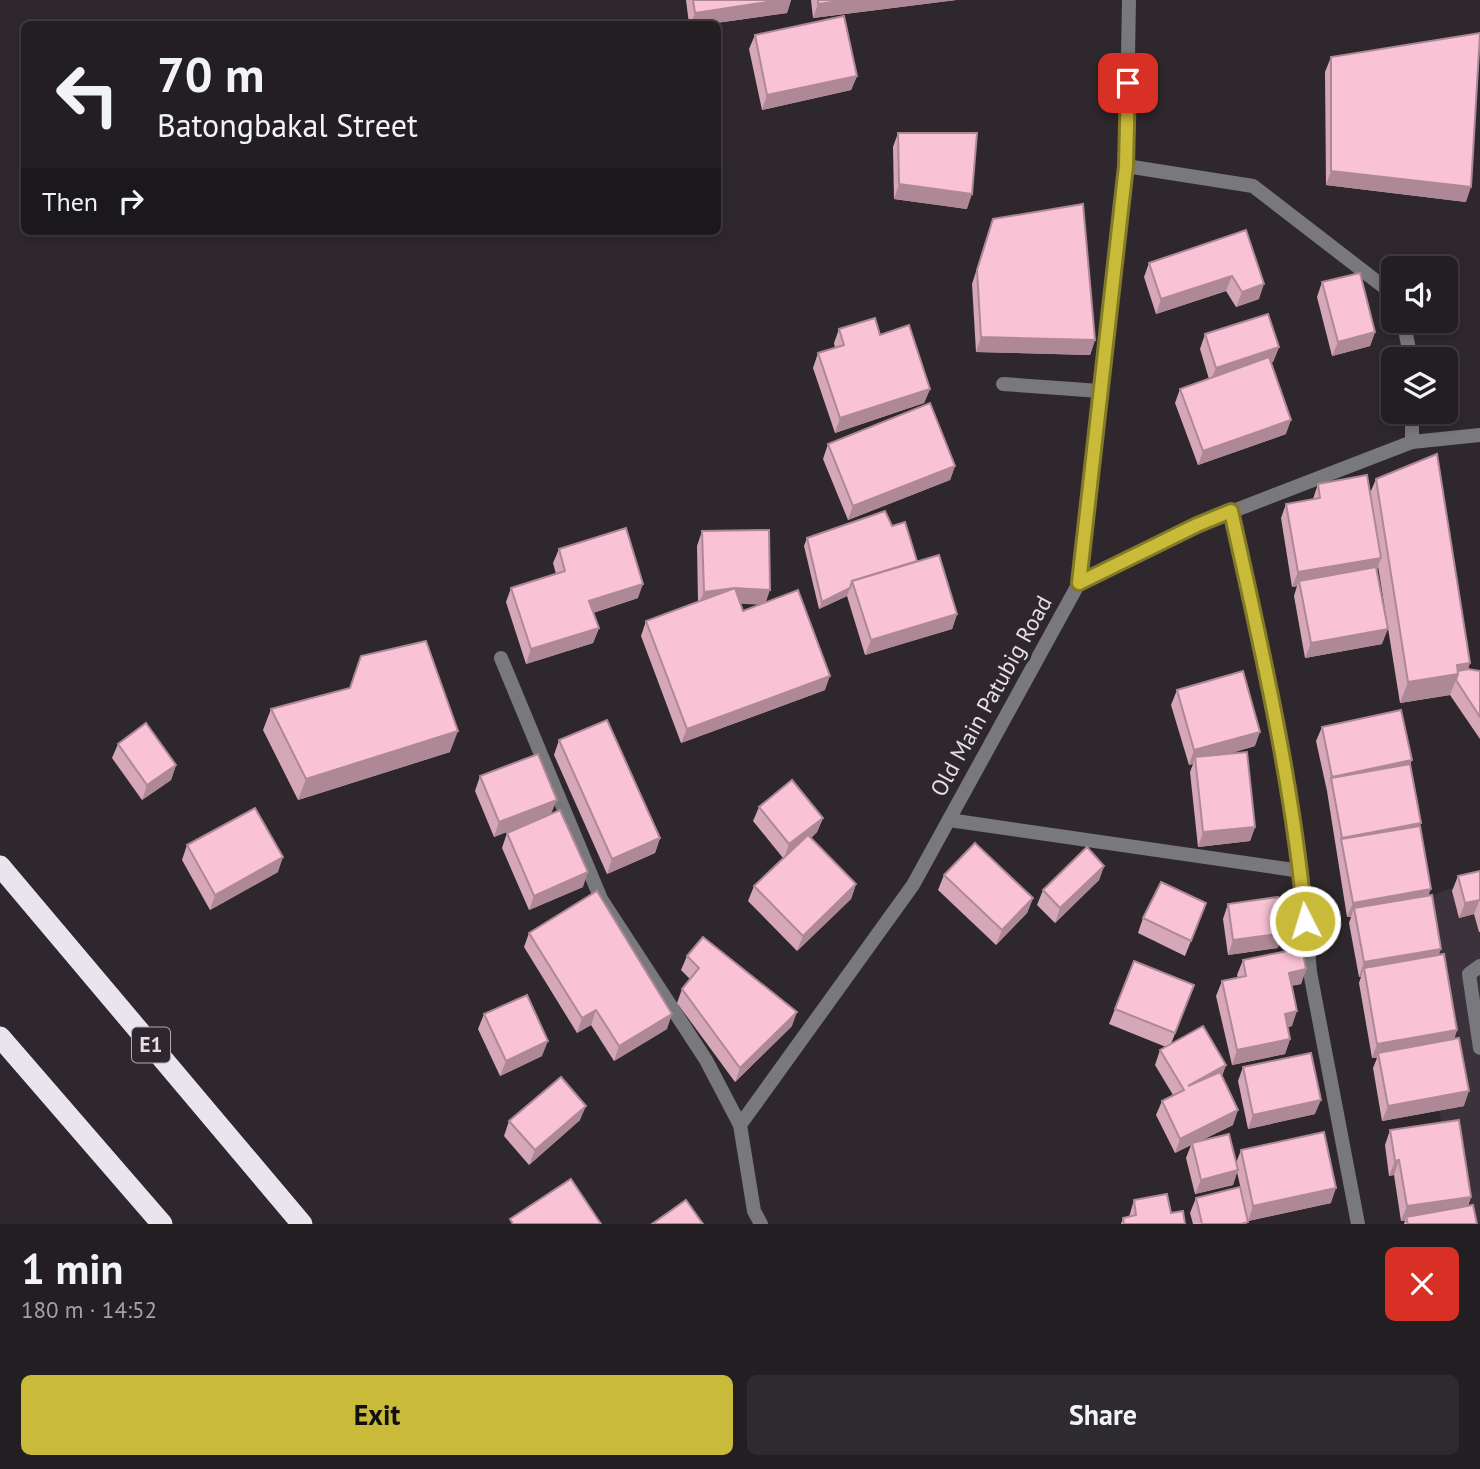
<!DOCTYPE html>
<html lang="en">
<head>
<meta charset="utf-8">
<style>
	body { margin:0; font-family:"PT Sans",sans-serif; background:#2e2b2f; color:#f1f3f6; height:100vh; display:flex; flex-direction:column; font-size:26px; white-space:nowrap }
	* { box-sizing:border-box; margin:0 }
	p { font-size:23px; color:#a2a2a5 }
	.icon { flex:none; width:38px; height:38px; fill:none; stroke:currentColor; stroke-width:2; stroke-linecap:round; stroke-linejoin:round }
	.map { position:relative; height:1224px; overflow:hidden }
	.details { display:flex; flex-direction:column; background:#221e22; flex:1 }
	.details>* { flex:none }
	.hud { position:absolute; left:21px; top:21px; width:700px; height:214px; border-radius:10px; box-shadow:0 4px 10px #0003,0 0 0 2px #3f3c40; background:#221e22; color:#f1f3f6; overflow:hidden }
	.buttons { position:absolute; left:1381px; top:256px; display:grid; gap:14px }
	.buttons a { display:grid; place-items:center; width:77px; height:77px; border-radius:10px; background:#221e22; box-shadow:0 4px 10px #0003,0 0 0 2px #3f3c40; font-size:35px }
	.pin { position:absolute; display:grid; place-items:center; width:60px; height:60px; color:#fff; margin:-30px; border-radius:14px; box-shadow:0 4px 10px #0006 }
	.me { position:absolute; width:77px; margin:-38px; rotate:355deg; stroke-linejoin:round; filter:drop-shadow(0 0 5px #0008) }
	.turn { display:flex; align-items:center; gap:24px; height:147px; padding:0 21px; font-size:32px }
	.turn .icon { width:91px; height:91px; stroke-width:2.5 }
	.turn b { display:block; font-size:49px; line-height:60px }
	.then { display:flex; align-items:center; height:66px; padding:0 21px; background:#0003; gap:14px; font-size:26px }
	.round { display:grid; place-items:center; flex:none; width:74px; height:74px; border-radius:10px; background:#2e2b2f }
	.headline { display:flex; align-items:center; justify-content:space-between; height:119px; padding:0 21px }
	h1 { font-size:42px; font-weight:600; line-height:52px }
	.primary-button { display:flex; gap:14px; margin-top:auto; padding:14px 21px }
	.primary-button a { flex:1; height:80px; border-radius:10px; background:#caba3a; color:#111; font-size:28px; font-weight:600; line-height:80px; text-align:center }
	.primary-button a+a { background:#2e2b2f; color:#f1f3f6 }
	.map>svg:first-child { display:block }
	.built { fill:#3c323b }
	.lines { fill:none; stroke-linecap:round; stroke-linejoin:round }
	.service { stroke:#79787c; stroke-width:14 }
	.minor { stroke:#79787c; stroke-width:14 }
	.motorway { stroke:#e9e5ef; stroke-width:21 }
	.wall { fill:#d6a7b7; fill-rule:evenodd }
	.shaded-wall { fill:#ae8895 }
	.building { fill:#f9c2d5; stroke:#ae8895; stroke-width:2 }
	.route-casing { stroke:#837926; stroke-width:18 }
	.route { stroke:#caba3a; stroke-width:12 }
	.labels { text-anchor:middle; stroke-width:7; stroke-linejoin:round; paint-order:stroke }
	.shield { fill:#2e282e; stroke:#ada9ad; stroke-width:2 }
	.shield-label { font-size:21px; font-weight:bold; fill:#e4e0e4 }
	.street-label { font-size:23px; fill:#e4e0e4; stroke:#2e282e }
</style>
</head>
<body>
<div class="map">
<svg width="1480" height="1224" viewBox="0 0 1480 1224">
	<rect width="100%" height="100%" fill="#2e282e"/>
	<path class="built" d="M1480,878V1224H1458L1406,905Z"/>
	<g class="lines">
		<g class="service">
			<path d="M1126,166L1253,186L1393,294"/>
			<path d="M1403,320L1411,359"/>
			<path d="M1412,411V442"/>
			<path d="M1480,966L1469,974L1480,1048"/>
		</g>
		<g class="minor">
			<path d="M1003,384L1100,391"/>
			<path d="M1231,511L1271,695L1301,871L1310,972L1358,1224"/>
			<path d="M1079,583L1197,525L1412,442L1480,435"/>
			<path d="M501,658L601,899L706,1060L740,1125"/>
			<path d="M949,820L1301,871"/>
			<path d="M761,1224L754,1211L740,1125L913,885L1079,583L1126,166L1129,0"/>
		</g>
		<g class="motorway">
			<path d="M0,866L302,1224"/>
			<path d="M0,1037L162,1224"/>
		</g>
	</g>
	<g class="wall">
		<path d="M686,0H791L787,13L709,24H689Z"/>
		<path d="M811,0H956L813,18Z"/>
		<path d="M755,35L857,76L851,90L762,110L749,49Z"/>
		<path d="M1331,57L1466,202L1326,185L1325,72Z"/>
		<path d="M898,133L967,209L894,199L893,147Z"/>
		<path d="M993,219L1095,340L1090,355L976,352L972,284Z"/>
		<path d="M1246,230L1259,299L1236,307L1226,291L1156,314L1144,277L1149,263Z"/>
		<path d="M1322,282L1375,332L1370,346L1332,356L1317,297Z"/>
		<path d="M839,329L880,335L930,389L924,403L835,433L813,368L818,353L835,348L834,343Z"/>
		<path d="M1205,334L1279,347L1273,362L1271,363L1286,434L1198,465L1175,403L1180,389L1209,379L1200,349Z"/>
		<path d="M828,444L955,466L950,480L848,520L823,459Z"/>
		<path d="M1376,479L1470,663L1468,669L1480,671V739L1450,695L1400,703L1378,566L1377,571L1382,644L1305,658L1294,596L1297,586L1292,587L1281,518L1286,504L1313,499L1318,484L1370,493Z"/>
		<path d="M892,526L957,614L952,629L865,655L847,596L819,609L804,546L807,538Z"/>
		<path d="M702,531L766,602L825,690L681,743L641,636L646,621L698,602L697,546ZM740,603L759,604L743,611Z"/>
		<path d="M559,549L638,598L593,613L599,628L593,643L526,664L506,602L511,588L556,574L553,563Z"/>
		<path d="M349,688L450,752L298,800L263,730L271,709Z"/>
		<path d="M1177,690L1255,746L1228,754L1255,827L1250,841L1198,847L1190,772L1193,764L1189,765L1171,705Z"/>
		<path d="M1322,727L1410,765L1420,826L1428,896L1439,955L1457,1030L1454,1039L1464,1106L1382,1121L1373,1068L1377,1058H1372L1359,983L1361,977H1359L1349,923L1351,917H1347L1327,791L1316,741Z"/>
		<path d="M559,740L660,838L655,853L607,874L554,755Z"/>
		<path d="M118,744L176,765L171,780L142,800L112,758Z"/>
		<path d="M480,776L551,814L583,887L529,910L502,848L507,833L547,816L494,837L475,791Z"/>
		<path d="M759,807L823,818L817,832L811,838L856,884L851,899L797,951L748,901L754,886L783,858L753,821Z"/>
		<path d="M187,845L278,872L210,910L182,860Z"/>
		<path d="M1104,866L1099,880L1055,923L1037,905L1043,890Z"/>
		<path d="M1480,871V932H1479L1474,914L1459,918L1452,891L1458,876Z"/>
		<path d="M944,875L1033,898L1027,913L996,945L938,890Z"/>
		<path d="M1206,903L1185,956L1138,933L1143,918Z"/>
		<path d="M1228,904L1278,948L1228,955L1223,919Z"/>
		<path d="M529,933L667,1029L614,1061L591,1025L577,1033L524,947Z"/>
		<path d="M687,956L792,1026L735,1082L677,1003L682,989L690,979L681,970Z"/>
		<path d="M1243,960L1306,969L1301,984L1291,986L1292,1026L1288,1027L1290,1039L1285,1054L1232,1065L1216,996L1222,981L1238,978L1237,975Z"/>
		<path d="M1194,985L1171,1044L1226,1065L1222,1076L1233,1125L1200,1141L1236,1163L1241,1150L1331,1203L1248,1221L1237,1172L1233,1185L1195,1194L1186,1158L1191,1145L1175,1153L1156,1115L1162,1101L1173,1095L1155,1065L1160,1050L1166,1047L1109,1024L1115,1009Z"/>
		<path d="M484,1014L542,1056L500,1076L478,1029Z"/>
		<path d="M1243,1067L1315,1114L1248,1129L1238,1081Z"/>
		<path d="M580,1120L529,1165L504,1136L509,1121Z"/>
		<path d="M1390,1130L1471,1197L1468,1206L1408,1224H1404L1405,1221H1401L1394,1175L1389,1176L1385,1145Z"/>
		<path d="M1196,1198L1247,1224H1193L1190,1213Z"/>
		<path d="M1134,1200L1171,1213L1185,1224H1121L1123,1218L1129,1217Z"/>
	</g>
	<g class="shaded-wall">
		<path d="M780,0H791L787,13L709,24H691L695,13Z"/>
		<path d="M846,0H956L813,18L818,4Z"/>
		<path d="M857,76L851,90L762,110L767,95Z"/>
		<path d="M1331,171L1471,187L1466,202L1326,185Z"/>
		<path d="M899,184L972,194L967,209L894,199Z"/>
		<path d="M1232,276L1226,291L1156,314L1161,299Z"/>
		<path d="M1264,284L1259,299L1236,307L1242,292Z"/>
		<path d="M1375,332L1370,346L1332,356L1338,342Z"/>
		<path d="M981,337L1095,340L1090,355L976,352Z"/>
		<path d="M1279,347L1273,362L1210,382L1216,368Z"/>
		<path d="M930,389L924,403L835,433L840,418Z"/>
		<path d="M1291,420L1286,434L1198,465L1203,451Z"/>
		<path d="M955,466L950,480L848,520L853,506Z"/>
		<path d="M1381,558L1376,572L1299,581L1297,586L1292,587L1298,572Z"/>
		<path d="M643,584L638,598L584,616L589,601Z"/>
		<path d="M735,588L770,590L765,605L729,603Z"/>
		<path d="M735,588L698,606L704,592Z"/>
		<path d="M850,588L847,596L819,609L822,602Z"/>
		<path d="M957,614L952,629L865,655L871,640Z"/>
		<path d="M599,628L593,643L526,664L531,649Z"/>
		<path d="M1388,629L1382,644L1305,658L1311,643Z"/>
		<path d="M1470,663L1462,684L1456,680L1450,695L1400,703L1408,682L1457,665Z"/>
		<path d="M830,676L825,690L681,743L687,729Z"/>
		<path d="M458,731L450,752L298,800L306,779Z"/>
		<path d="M1260,732L1255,746L1196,763L1195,757L1193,764L1189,765L1194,750Z"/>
		<path d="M1412,760L1406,775L1331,778L1326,791L1332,777Z"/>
		<path d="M176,765L171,780L142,800L147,785Z"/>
		<path d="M557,800L551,814L494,837L499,822Z"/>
		<path d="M823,818L817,832L784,859L789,844Z"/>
		<path d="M1421,823L1415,838L1342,840V838Z"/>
		<path d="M1255,827L1250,841L1198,847L1203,832Z"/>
		<path d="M660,838L655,853L607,874L612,859Z"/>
		<path d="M283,857L278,872L210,910L215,895Z"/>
		<path d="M1104,866L1099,880L1055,923L1060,908Z"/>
		<path d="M588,872L583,887L529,910L534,896Z"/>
		<path d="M856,884L851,899L797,951L803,936Z"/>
		<path d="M1431,889L1425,904L1354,908L1351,917H1347L1353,903Z"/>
		<path d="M1033,898L1027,913L996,945L1002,930Z"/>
		<path d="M1480,899L1474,914L1459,918L1465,903Z"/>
		<path d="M1284,933L1278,948L1228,955L1233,940Z"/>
		<path d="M1441,949L1436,963L1364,968L1361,977H1359L1364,962Z"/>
		<path d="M1306,969L1301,984L1283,987L1289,973Z"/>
		<path d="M596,1010L591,1025L577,1033L582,1018Z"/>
		<path d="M1297,1011L1292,1026L1280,1029L1285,1014Z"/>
		<path d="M797,1012L792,1026L735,1082L740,1068Z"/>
		<path d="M672,1014L667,1029L614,1061L619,1046Z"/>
		<path d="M1457,1030L1452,1045L1378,1053L1377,1058H1372L1377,1044Z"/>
		<path d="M1290,1039L1285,1054L1232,1065L1237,1050Z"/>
		<path d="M548,1041L542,1056L500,1076L506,1061Z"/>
		<path d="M1226,1065L1220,1080L1188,1086Z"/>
		<path d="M1469,1091L1464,1106L1382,1121L1388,1106Z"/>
		<path d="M1321,1100L1315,1114L1248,1129L1253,1115Z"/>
		<path d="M586,1106L580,1120L529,1165L535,1150Z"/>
		<path d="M1238,1110L1233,1125L1192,1145V1143L1191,1145L1175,1153L1180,1139Z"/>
		<path d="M1399,1160L1394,1175L1389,1176L1395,1161Z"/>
		<path d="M1238,1170L1233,1185L1195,1194L1201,1180Z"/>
		<path d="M1336,1188L1331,1203L1248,1221L1253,1206Z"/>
		<path d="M1471,1197L1465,1212L1406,1217L1405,1221H1401L1407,1206Z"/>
	</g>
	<g class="building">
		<path d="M693,0H780L695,13Z"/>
		<path d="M818,0H846L818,4Z"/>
		<path d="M844,16L857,76L767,95L755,35Z"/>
		<path d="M1480,33L1471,187L1331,171V57Z"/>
		<path d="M898,133H977L972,194L899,184Z"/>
		<path d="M1083,204L1095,340L981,337L977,270L993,219Z"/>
		<path d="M1246,230L1264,284L1242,292L1232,276L1161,299L1149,263Z"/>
		<path d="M1360,273L1375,332L1338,342L1322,282Z"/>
		<path d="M1268,314L1279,347L1216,368L1205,334Z"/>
		<path d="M875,318L880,335L909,325L930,389L840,418L818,353L844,345L839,329Z"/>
		<path d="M1269,357L1291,420L1203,451L1180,389Z"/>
		<path d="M930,403L955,466L853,506L828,444Z"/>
		<path d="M1437,454L1470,663L1457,665L1458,674L1408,682L1376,479Z"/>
		<path d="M1367,475L1381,558L1298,572L1286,504L1320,498L1318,484Z"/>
		<path d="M885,511L892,526L905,522L917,561L852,581L850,588L822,602L807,538Z"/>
		<path d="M626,528L643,584L589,601L599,628L531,649L511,588L565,571L559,549Z"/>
		<path d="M769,530L770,590L735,588L743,611L798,590L830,676L687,729L646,621L735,588L704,592L702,531Z"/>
		<path d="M939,555L957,614L871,640L852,581Z"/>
		<path d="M1376,567L1388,629L1311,643L1299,581Z"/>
		<path d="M426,641L458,731L306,779L271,709L350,688L361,656Z"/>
		<path d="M1468,669L1480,671V717L1456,680L1458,674V671Z"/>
		<path d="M1243,671L1260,732L1194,750L1177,690Z"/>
		<path d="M1401,710L1412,760L1332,777L1322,727Z"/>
		<path d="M607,720L660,838L612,859L559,740Z"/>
		<path d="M146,723L176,765L147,785L118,744Z"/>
		<path d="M1247,752L1255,827L1203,832L1195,757Z"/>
		<path d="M538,754L557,800L499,822L480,776Z"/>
		<path d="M1410,764L1421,823L1342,838L1331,778Z"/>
		<path d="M792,780L823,818L789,844L759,807Z"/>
		<path d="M255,808L283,857L215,895L187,845Z"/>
		<path d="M560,810L588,872L534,896L507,833Z"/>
		<path d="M1420,826L1431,889L1353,903L1341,839Z"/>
		<path d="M808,835L856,884L803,936L754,886Z"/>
		<path d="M975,843L1033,898L1002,930L944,875Z"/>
		<path d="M1087,847L1104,866L1060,908L1043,890Z"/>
		<path d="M1480,871V900L1465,903L1458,876Z"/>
		<path d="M1161,882L1206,903L1191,941L1143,918Z"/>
		<path d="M597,891L672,1014L619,1046L596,1010L582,1018L529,933Z"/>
		<path d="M1432,895L1441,949L1364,962L1354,908Z"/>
		<path d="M1278,897L1284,933L1233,940L1228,904Z"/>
		<path d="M703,937L797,1012L740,1068L682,989L699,968L687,956Z"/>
		<path d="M1302,948L1306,969L1289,973L1297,1011L1285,1014L1290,1039L1237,1050L1222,981L1246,976L1243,960Z"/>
		<path d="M1444,954L1457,1030L1377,1044L1364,968Z"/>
		<path d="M1134,961L1194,985L1175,1033L1115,1009Z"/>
		<path d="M527,995L548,1041L506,1061L484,1014Z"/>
		<path d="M1203,1026L1226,1065L1188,1086L1220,1072L1238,1110L1180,1139L1162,1101L1184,1090L1160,1050Z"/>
		<path d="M1459,1038L1469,1091L1388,1106L1378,1053Z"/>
		<path d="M1311,1053L1321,1100L1253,1115L1243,1067Z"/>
		<path d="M561,1077L586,1106L535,1150L509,1121Z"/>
		<path d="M1459,1120L1471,1197L1407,1206L1399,1160L1395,1161L1390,1130Z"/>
		<path d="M1324,1132L1336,1188L1253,1206L1241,1150Z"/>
		<path d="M1229,1134L1238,1170L1201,1180L1192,1143Z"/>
		<path d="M571,1179L601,1224H513L510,1219Z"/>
		<path d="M1240,1187L1248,1222L1241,1224H1202L1196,1198Z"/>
		<path d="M1167,1194L1171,1213L1183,1211L1185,1224H1124L1123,1218L1136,1215L1134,1200Z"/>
		<path d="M686,1200L703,1224H652Z"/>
		<path d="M1473,1205L1477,1224H1408L1406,1217Z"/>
	</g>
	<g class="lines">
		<g class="route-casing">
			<path id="route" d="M1128,83L1126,166L1079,583L1197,525L1231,511C1261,646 1293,783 1305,921"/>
		</g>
		<use href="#route" class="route"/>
	</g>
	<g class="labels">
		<rect class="shield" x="132" y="1027.5" width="38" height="35" rx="5"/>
		<g class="shield-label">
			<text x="151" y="1052">E1</text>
		</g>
		<g class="street-label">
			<text transform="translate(991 696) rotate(-61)" y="8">Old Main Patubig Road</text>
		</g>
	</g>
</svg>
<div class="buttons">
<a><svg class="icon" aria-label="sound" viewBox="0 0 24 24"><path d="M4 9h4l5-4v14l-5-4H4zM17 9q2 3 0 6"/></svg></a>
<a><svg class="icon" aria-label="layers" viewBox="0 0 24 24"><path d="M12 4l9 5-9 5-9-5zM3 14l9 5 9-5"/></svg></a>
</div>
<div class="pin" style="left:1128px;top:83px;background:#d93025"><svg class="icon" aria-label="arrive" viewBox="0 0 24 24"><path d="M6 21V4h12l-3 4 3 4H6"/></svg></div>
<svg class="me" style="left:1305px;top:921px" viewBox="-20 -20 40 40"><circle r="17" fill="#caba3a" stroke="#fff" stroke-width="3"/><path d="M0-11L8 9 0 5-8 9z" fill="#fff"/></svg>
<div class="hud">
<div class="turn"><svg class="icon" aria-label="left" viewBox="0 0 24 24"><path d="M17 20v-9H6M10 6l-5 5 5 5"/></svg><div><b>70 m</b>Batongbakal Street</div></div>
<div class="then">Then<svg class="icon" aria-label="right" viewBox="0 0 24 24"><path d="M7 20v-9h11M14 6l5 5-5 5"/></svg></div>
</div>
</div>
<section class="details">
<div class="headline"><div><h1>1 min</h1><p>180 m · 14:52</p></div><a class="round" style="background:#d93025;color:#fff"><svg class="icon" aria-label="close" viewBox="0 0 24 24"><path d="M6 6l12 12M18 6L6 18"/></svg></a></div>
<div class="primary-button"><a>Exit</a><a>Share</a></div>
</section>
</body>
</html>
